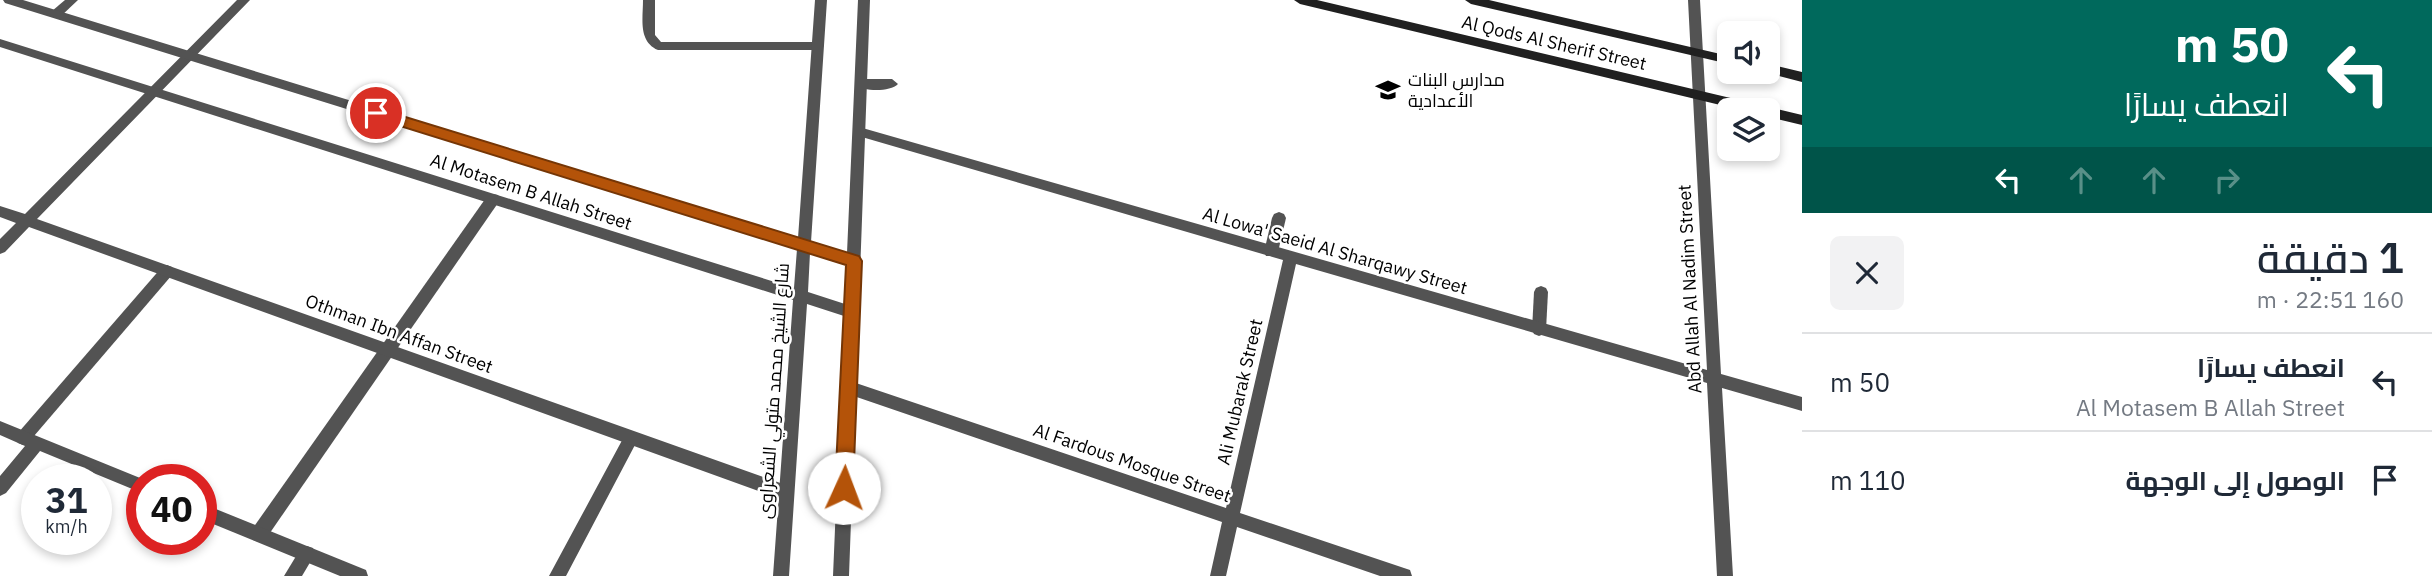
<!DOCTYPE html>
<html lang="ar">
<head>
<meta charset="utf-8">
<style>
	body { margin:0; font-family:"IBM Plex Sans",Cairo,sans-serif; background:#f2f2f3; color:#1f2937; direction:rtl; height:100vh; display:flex; flex-direction:column; font-size:26px; white-space:nowrap }
	* { box-sizing:border-box; margin:0 }
	p { font-size:23px; color:#747a83 }
	.icon { flex:none; width:38px; height:38px; fill:none; stroke:currentColor; stroke-width:2; stroke-linecap:round; stroke-linejoin:round }
	.map { position:relative; flex:1; overflow:hidden; direction:ltr }
	.panel { display:flex; flex-direction:column; background:#fff; width:630px }
	.panel>* { flex:none }
	.banner { background:#00695c; color:#fff; overflow:hidden }
	.fabs { position:absolute; left:1717px; top:21px; display:grid; gap:14px }
	.fabs a { display:grid; place-items:center; width:63px; height:63px; border-radius:10px; background:#fff; box-shadow:0 4px 10px #0003; font-size:35px }
	.speed { position:absolute; left:21px; top:464px; display:flex; gap:14px; font-size:35px; font-weight:700; text-align:center }
	.speed>* { display:grid; place-content:center; width:91px; height:91px; border-radius:50%; background:#fff; box-shadow:0 4px 10px #0003; line-height:1 }
	.speed small { font-size:18px; font-weight:400 }
	.speed .limit { border:10px solid #d22; background:#fff; color:#111 }
	.pin { position:absolute; display:grid; place-items:center; width:60px; height:60px; color:#fff; margin:-30px; border:4px solid #fff; border-radius:50%; box-shadow:0 2px 7px #0007 }
	.me { position:absolute; width:77px; margin:-38px; rotate:2deg; stroke-linejoin:round; filter:drop-shadow(0 0 5px #0008) }
	.turn { display:flex; align-items:center; gap:24px; height:147px; padding:0 28px; font-size:32px }
	.turn .icon { width:91px; height:91px; stroke-width:2.5 }
	.turn b { display:block; font-size:49px; line-height:60px }
	.lanes { display:flex; align-items:center; height:66px; padding:0 28px; background:#0003; justify-content:center; gap:35px; direction:ltr }
	.lanes .off { opacity:.35 }
	.round { display:grid; place-items:center; flex:none; width:74px; height:74px; border-radius:10px; background:#f2f2f3 }
	.headline { display:flex; align-items:center; justify-content:space-between; height:119px; padding:0 28px }
	h1 { font-size:42px; font-weight:600; line-height:52px }
	ul { padding:0; list-style:none }
	li { display:flex; align-items:center; gap:21px; height:98px; padding:0 28px; border-top:2px solid #e0e1e3 }
	li div { flex:1 }
	li b { display:block; font-size:26px }
	li em { font-style:normal }
	main { display:flex; flex:1; min-height:0 }
	.map>svg:first-child { display:block }
	.lines { fill:none; stroke-linecap:round; stroke-linejoin:round }
	.service { fill:#535353; fill-rule:evenodd }
	.minor { fill:#535353; fill-rule:evenodd }
	.tertiary { fill:#535353; fill-rule:evenodd }
	.secondary { fill:#202020; fill-rule:evenodd }
	.route { fill:#b45309; stroke:#753606; stroke-width:2 }
	.labels { text-anchor:middle; stroke-width:5; stroke-linejoin:round; paint-order:stroke }
	.street-label { font-size:18px; fill:#000; stroke:#fff }
	.poi-label { font-size:18px; fill:#000; stroke:#fff; text-anchor:start }
</style>
</head>
<body>
<main>
<section class="panel">
<div class="banner">
<div class="turn"><svg class="icon" aria-label="left" viewBox="0 0 24 24"><path d="M17 20v-9H6M10 6l-5 5 5 5"/></svg><div><b>50 m</b>انعطف يسارًا</div></div>
<div class="lanes"><svg class="icon" aria-label="left" viewBox="0 0 24 24"><path d="M17 20v-9H6M10 6l-5 5 5 5"/></svg><svg class="icon off" aria-label="ahead" viewBox="0 0 24 24"><path d="M12 20V5M6 11l6-6 6 6"/></svg><svg class="icon off" aria-label="ahead" viewBox="0 0 24 24"><path d="M12 20V5M6 11l6-6 6 6"/></svg><svg class="icon off" aria-label="right" viewBox="0 0 24 24"><path d="M7 20v-9h11M14 6l5 5-5 5"/></svg></div>
</div>
<div class="headline"><div><h1>1 دقيقة</h1><p>160 m · 22:51</p></div><a class="round"><svg class="icon" aria-label="close" viewBox="0 0 24 24"><path d="M6 6l12 12M18 6L6 18"/></svg></a></div>
<ul>
<li><svg class="icon" aria-label="left" viewBox="0 0 24 24"><path d="M17 20v-9H6M10 6l-5 5 5 5"/></svg><div><b>انعطف يسارًا</b><p>Al Motasem B Allah Street</p></div><em>50 m</em></li>
<li><svg class="icon" aria-label="arrive" viewBox="0 0 24 24"><path d="M6 21V4h12l-3 4 3 4H6"/></svg><div><b>الوصول إلى الوجهة</b></div><em>110 m</em></li>
</ul>
</section>
<div class="map">
<svg width="1802" height="576" viewBox="0 0 1802 576">
	<rect width="100%" height="100%" fill="#fff"/>
	<g class="lines">
		<g class="service">
			<path d="M861,79H892L898,84C890,92 863,92 855,84Z"/>
			<path d="M493,194L498,195L500,199L498,203L265,540L259,542L253,540L251,534L253,528L488,195Z"/>
			<path d="M1279,212L1284,214L1286,218L1278,252L1276,256H1266L1264,252L1272,218L1274,214Z"/>
			<path d="M167,265L172,267L174,271L172,275L28,443L23,445L18,443L15,438L18,433L162,267Z"/>
			<path d="M1541,286L1546,288L1548,292L1546,330L1544,334L1539,336L1534,334L1532,330L1534,292L1536,288Z"/>
			<path d="M631,431L636,433L639,438L636,443L566,576H549L626,433Z"/>
			<path d="M307,546L313,548L315,554L302,576H284L301,548Z"/>
		</g>
		<g class="minor">
			<path d="M65,0H78L60,17H52V11Z"/>
			<path d="M237,0H250L37,219L786,485L792,488L794,493L792,498L786,501L29,227L5,252L0,254V239L16,223L0,217V206L25,214Z"/>
			<path d="M643,0H655V35L661,42H818L824,46L818,50H658C638,41 643,19 643,0Z"/>
			<path d="M1688,0H1700L1721,374L1802,397V411L1722,388L1733,576H1717L1707,383L1296,264L1240,513L1404,568L1410,570L1412,576H1380L1237,527L1226,576H1210L1222,522L842,392L840,387L842,382L847,380L1226,508L1283,260L855,135L853,132L859,127L1707,370Z"/>
			<path d="M0,421L145,480H142V493L40,451L6,493L0,496V476L25,446L0,435Z"/>
			<path d="M201,503L366,570L368,576H340L201,519Z"/>
		</g>
		<path class="tertiary" d="M3,0H23L798,238L815,0H827L811,242L847,253L858,0H870L849,576H833L844,316L807,304L789,576H773L793,300L0,47V39L794,288L797,249L5,3ZM810,253L847,264L845,304L808,292Z"/>
		<g class="secondary">
			<path d="M1294,0H1317L1802,115V125L1768,117V110H1741L1300,4Z"/>
			<path d="M1465,0H1489L1729,56V64L1471,4Z"/>
			<path d="M1768,64L1802,72V82L1764,72H1768Z"/>
		</g>
	</g>
	<path class="route" d="M376,108L859,256L862,261L853,488L851,494L844,496L838,494L835,488L846,265L371,117L369,113Z"/>
	<defs>
		<g id="school-bare" transform="scale(1.89)"><path d="M0-5L7-2L0 1L-7-2ZM-4 1L0 2.5L4 1V4Q0 6-4 4Z" fill="#000" stroke="#fff" stroke-width="2.5" paint-order="stroke"/></g>
	</defs>
	<g fill-rule="evenodd">
		<use href="#school-bare" x="1388" y="90"/>
	</g>
	<g class="labels">
		<g class="street-label">
			<text transform="translate(1554 43) rotate(13)" y="6">Al Qods Al Sherif Street</text>
			<text transform="translate(531 192) rotate(18)" y="6">Al Motasem B Allah Street</text>
			<text transform="translate(1335 251) rotate(16)" y="6">Al Lowa' Saeid Al Sharqawy Street</text>
			<text transform="translate(1690 289) rotate(-93)" y="6">Abd Allah Al Nadim Street</text>
			<text transform="translate(399 334) rotate(20)" y="6">Othman Ibn Affan Street</text>
			<text transform="translate(774 391) rotate(-86)" y="6">شارع الشيخ محمد متولي الشعراوى</text>
			<text transform="translate(1240 392) rotate(-77)" y="6">Ali Mubarak Street</text>
			<text transform="translate(1132 463) rotate(19)" y="6">Al Fardous Mosque Street</text>
		</g>
		<g class="poi-label">
			<text x="1408" y="86">مدارس البنات<tspan x="1408" dy="21">الأعدادية</tspan></text>
		</g>
	</g>
</svg>
<div class="fabs">
<a><svg class="icon" aria-label="sound" viewBox="0 0 24 24"><path d="M4 9h4l5-4v14l-5-4H4zM17 9q2 3 0 6"/></svg></a>
<a><svg class="icon" aria-label="layers" viewBox="0 0 24 24"><path d="M12 4l9 5-9 5-9-5zM3 14l9 5 9-5"/></svg></a>
</div>
<div class="speed"><div>31<small>km/h</small></div><div class="limit">40</div></div>
<div class="pin" style="left:376px;top:113px;background:#d93025"><svg class="icon" aria-label="arrive" viewBox="0 0 24 24"><path d="M6 21V4h12l-3 4 3 4H6"/></svg></div>
<svg class="me" style="left:844px;top:488px" viewBox="-20 -20 40 40"><circle r="19" fill="#fff"/><path d="M0-13L10 11 0 6-10 11z" fill="#b45309"/></svg>
</div>
</main>
</body>
</html>
